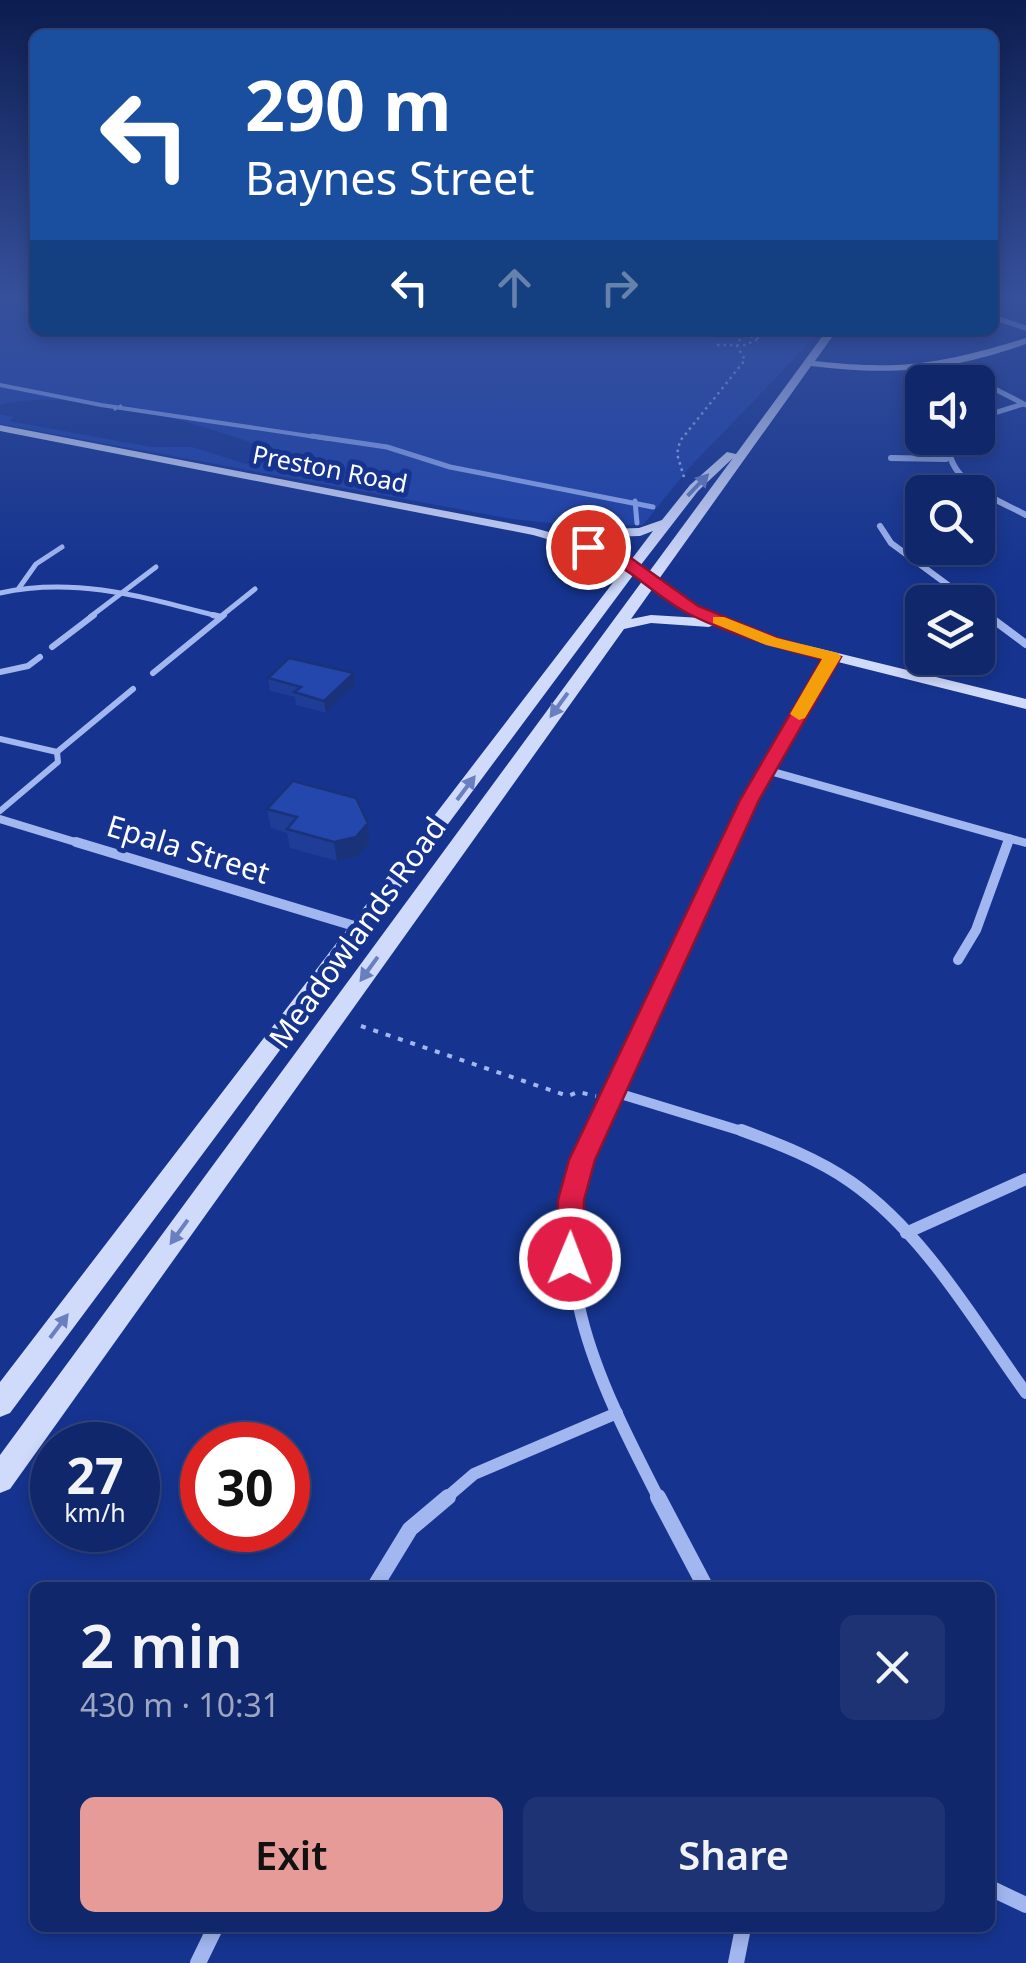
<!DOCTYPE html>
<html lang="en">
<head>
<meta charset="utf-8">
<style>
	body { margin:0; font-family:"Noto Sans",sans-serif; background:#1e3373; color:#f1f3f6; height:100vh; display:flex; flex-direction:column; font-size:38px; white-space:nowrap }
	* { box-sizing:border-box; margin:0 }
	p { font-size:32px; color:#9ca5c1 }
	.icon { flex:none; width:55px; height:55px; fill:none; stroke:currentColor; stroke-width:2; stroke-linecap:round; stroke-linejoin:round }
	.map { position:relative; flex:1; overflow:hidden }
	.drawer { position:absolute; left:30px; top:1582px; width:965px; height:350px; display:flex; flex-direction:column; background:#10276b; border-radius:15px; box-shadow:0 5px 15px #0003,0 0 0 2px #30447e }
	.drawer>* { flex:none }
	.guide { position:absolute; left:30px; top:30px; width:968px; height:305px; border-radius:15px; box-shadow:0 5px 15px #0003,0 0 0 2px #30447e; background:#1a4fa0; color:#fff; overflow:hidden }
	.buttons { position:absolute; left:905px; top:365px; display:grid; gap:20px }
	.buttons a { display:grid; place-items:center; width:90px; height:90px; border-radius:15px; background:#10276b; box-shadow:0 5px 15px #0003,0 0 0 2px #30447e; font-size:50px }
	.speed { position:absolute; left:30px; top:1422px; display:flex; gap:20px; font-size:50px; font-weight:700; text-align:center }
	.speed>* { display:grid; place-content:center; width:130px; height:130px; border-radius:50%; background:#10276b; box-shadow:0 5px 15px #0003,0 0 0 2px #30447e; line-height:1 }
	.speed small { font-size:25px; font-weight:400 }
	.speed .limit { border:15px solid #d22; background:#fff; color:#111 }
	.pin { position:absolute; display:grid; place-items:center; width:85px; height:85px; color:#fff; margin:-42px; border:5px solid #fff; border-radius:50%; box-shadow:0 2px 10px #0007 }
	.me { position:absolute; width:110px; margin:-55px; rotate:1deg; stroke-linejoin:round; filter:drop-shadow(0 0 8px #0008) }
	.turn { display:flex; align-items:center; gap:35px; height:210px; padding:0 50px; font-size:45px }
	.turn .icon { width:130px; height:130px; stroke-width:2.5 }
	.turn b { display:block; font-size:70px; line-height:85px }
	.lanes { display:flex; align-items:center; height:95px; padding:0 50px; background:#0003; justify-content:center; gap:50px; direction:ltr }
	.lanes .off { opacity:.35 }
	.round { display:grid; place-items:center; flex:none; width:105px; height:105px; border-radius:15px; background:#1e3373 }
	.head { display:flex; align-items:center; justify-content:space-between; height:170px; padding:0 50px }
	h1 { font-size:60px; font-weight:600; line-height:75px }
	.cta { display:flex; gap:20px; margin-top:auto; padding:20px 50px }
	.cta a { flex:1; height:115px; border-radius:15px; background:#e69b98; color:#111; font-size:40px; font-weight:600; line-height:115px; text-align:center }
	.cta a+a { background:#1e3373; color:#f1f3f6 }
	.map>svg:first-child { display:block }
	.green { fill:#1e42a9 }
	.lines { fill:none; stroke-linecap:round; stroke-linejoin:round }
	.stream-far1 { stroke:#94aef3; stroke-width:4 }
	.stream { stroke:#94aef3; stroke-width:5 }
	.path-far1 { stroke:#a2b6f0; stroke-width:2.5; stroke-dasharray:2.5 4; stroke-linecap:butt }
	.path { stroke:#a2b6f0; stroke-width:4; stroke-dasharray:5 8; stroke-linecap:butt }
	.lane-far1 { stroke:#a2b6f0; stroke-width:5 }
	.lane { stroke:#a2b6f0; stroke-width:6 }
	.street-far5 { stroke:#a2b6f0; stroke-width:5 }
	.street-far4 { stroke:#a2b6f0; stroke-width:6 }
	.street-far3 { stroke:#a2b6f0; stroke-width:8 }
	.street-far2 { stroke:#a2b6f0; stroke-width:10 }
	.street-far1 { stroke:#a2b6f0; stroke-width:12 }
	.street { stroke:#a2b6f0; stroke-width:16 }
	.secondary { fill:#d0dafb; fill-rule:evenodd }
	.wall { fill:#1f3d96 }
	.shaded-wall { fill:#19327a }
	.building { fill:#2447ae; stroke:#19327a; stroke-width:2.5 }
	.oneway { fill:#6a7fc0 }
	.route { fill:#e11d48; stroke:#92132f; stroke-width:2.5 }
	.slow { fill:#f59e0b }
	.labels { text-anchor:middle; stroke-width:10; stroke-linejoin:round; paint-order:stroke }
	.far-street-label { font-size:25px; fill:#fff; stroke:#16348f }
	.street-label { font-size:30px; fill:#fff; stroke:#16348f }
</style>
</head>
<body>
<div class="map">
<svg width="1026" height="1963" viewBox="0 0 1026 1963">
	<rect width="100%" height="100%" fill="#16348f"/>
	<path class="green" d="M0,296H35V330H822L688,469L643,525L578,526L512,519L0,424V414L14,417L9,421L151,447H192L246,464L274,452C207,423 71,386 0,405Z"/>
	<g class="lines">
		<path class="stream-far1" d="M0,385L101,405L329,439"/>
		<g class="stream">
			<path d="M312,436L387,447L450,467L653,507"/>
			<path d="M635,501L637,523"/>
		</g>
		<g class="path-far1">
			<path d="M678,333L682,330"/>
			<path d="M717,345H745L760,338L720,332"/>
			<path d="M114,410L125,403"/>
			<path d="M684,477L677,454L680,441L745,360L737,346L744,330"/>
		</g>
		<path class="path" d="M361,1026L568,1096L578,1092L596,1096"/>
		<g class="lane-far1">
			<path d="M19,588L36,564L62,547"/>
			<path d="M0,593C77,576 147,598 221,617"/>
			<path d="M90,617L156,567"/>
			<path d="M220,617L255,589"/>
		</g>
		<g class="lane">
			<path d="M213,615L221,617"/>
			<path d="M52,647L94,615"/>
			<path d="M0,672L28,666L40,657"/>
			<path d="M153,673L224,615"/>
			<path d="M0,739L57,752L133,689"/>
			<path d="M0,811L58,762L57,752"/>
		</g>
		<g class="street-far5">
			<path d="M992,317L1026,328"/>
			<path d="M950,366L1026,405"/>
			<path d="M978,418L1023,404"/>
		</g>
		<g class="street-far4">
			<path d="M949,438C943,481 994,498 1026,515"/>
			<path d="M891,458L946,459"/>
			<path d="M880,526L891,543L971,602"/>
			<path d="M978,608L991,617"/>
		</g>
		<g class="street-far3">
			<path d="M987,615L1026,644"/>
			<path d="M766,770L1026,843"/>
			<path d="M0,819L85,845"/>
			<path d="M729,845L750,800L832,657"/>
			<path d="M1007,845L1009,838"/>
		</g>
		<g class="street-far2">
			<path d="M76,842L361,928"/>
			<path d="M958,960L976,930L1008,842"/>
			<path d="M614,1092L748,1133"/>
			<path d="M595,1133L730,842"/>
		</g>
		<g class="street-far1">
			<path d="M596,1130C535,1260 599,1382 659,1499"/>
			<path d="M741,1130C779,1144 818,1159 851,1182C925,1234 974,1321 1026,1393"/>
			<path d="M906,1233L1026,1179"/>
			<path d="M445,1499L474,1474L617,1413"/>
		</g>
		<g class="street">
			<path d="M658,1497L706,1588"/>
			<path d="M374,1588L410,1529L448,1497"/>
			<path d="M990,1888L1026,1905"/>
			<path d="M198,1963L215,1928"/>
			<path d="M736,1963L743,1928"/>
		</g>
		<path class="secondary" d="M827,330H837L815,361C903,371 943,363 1026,338V344C949,371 891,376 811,366L659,579L698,607L776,638L1026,699V709L766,644L715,624L709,627L651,623L624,629L10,1489L0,1493V1455L643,580L634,574L10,1413L0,1417V1382L625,567L610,557L533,535L0,431V425L534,528L620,551L631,560L653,531L640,536L574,538L568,534L574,530L639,528L662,520L690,485L727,452L736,454ZM733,458L649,572L640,566L698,491ZM653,588L688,613L701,618L651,615L631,619Z"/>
	</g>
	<g class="wall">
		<path d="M354,673L355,685L326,713L296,705L295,697L270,691L268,678Z"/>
		<path d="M267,809L368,823L370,842L359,856L337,861L290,848L287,833L271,828Z"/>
	</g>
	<g class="shaded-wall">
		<path d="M354,673L355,685L326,713L324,701Z"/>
		<path d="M368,823L370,842L359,856L337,861L334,842Z"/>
	</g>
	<g class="building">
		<path d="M289,658L354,673L324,701L294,692L301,687L268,678Z"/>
		<path d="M293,781L356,798L368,823L356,837L334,842L287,829L297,817L267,809Z"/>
	</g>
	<defs><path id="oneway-solid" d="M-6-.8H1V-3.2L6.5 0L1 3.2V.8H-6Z" transform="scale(2.5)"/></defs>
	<g class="oneway">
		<use href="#oneway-solid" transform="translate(698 485) rotate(-46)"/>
		<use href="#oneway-solid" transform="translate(559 705) rotate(126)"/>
		<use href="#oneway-solid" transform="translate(466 788) rotate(-53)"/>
		<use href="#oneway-solid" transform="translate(369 969) rotate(126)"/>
		<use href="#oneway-solid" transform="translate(179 1232) rotate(126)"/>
		<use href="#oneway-solid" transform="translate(59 1326) rotate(-53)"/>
	</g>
	<linearGradient id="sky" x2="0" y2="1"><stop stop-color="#0c1d4f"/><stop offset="0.52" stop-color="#36509b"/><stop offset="1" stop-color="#36509b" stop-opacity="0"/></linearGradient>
	<rect width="1026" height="571" fill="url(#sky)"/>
	<path class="route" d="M588,543L621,551L698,606L777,638L841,657L759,800L595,1160L584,1200L583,1259L579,1268L570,1271L560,1268L556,1259L558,1200L569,1160L740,800L822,659C777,648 731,635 689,614C649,593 628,562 582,550V544Z"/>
	<path class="slow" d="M713,617H724L777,638L838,653L841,657L805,718L799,720L790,714L822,659L766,645L713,623Z"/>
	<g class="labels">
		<g class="far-street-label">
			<text transform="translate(330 469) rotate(11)" y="9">Preston Road</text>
		</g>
		<g class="street-label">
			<text transform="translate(188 850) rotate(17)" y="10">Epala Street</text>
			<text transform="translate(358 933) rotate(-54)" y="10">Meadowlands Road</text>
		</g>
	</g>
</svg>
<div class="buttons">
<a><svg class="icon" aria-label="sound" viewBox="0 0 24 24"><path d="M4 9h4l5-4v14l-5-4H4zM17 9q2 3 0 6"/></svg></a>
<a><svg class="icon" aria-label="search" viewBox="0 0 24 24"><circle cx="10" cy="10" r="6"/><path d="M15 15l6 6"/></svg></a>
<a><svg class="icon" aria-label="layers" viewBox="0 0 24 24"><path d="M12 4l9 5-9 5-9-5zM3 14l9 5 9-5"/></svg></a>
</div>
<div class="speed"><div>27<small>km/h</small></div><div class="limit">30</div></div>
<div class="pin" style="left:588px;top:547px;background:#d93025"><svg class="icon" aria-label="arrive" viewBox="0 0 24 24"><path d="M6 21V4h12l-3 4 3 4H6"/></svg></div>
<svg class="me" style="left:570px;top:1259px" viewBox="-20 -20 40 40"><circle r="17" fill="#e11d48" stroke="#fff" stroke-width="3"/><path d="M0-11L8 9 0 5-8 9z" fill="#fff"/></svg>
<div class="guide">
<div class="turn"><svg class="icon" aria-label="left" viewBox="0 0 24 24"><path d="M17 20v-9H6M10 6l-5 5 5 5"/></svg><div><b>290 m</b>Baynes Street</div></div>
<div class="lanes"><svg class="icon" aria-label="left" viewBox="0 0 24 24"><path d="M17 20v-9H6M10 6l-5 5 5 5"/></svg><svg class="icon off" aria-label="ahead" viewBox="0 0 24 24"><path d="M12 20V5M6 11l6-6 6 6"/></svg><svg class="icon off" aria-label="right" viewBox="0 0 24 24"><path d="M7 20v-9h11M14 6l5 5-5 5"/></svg></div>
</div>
<section class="drawer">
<div class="head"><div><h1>2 min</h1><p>430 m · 10:31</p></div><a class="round"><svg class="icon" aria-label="close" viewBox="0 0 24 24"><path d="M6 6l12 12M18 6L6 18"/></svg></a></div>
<div class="cta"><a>Exit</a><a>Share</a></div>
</section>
</div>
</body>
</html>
